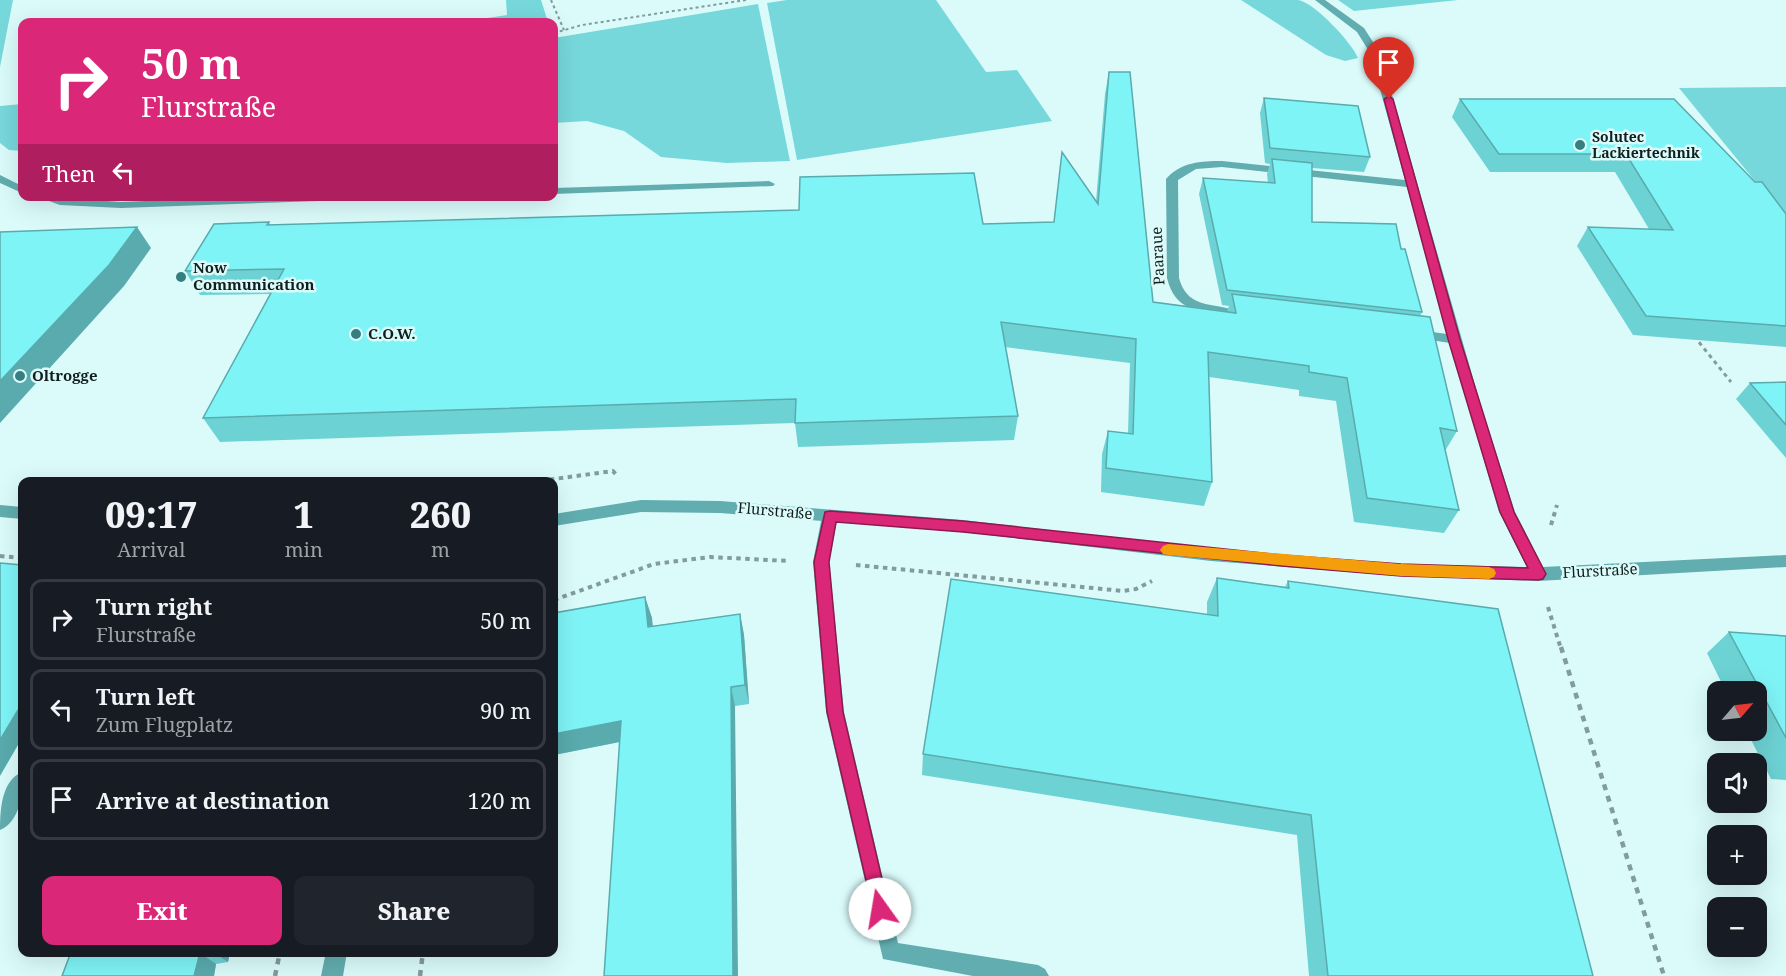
<!DOCTYPE html>
<html lang="en">
<head>
<meta charset="utf-8">
<style>
	body { margin:0; font-family:"Noto Serif",serif; background:#20242c; color:#f1f3f6; height:100vh; display:flex; flex-direction:column; font-size:22px; white-space:nowrap }
	* { box-sizing:border-box; margin:0 }
	p { font-size:20px; color:#9ea1a6 }
	.icon { flex:none; width:33px; height:33px; fill:none; stroke:currentColor; stroke-width:2; stroke-linecap:round; stroke-linejoin:round }
	.map { position:relative; flex:1; overflow:hidden }
	.panel { position:absolute; left:18px; top:477px; width:540px; height:480px; display:flex; flex-direction:column; background:#171b24; border-radius:12px; box-shadow:0 6px 24px #0002 }
	.panel>* { flex:none }
	.top-card { position:absolute; left:18px; top:18px; width:540px; height:183px; border-radius:12px; box-shadow:0 6px 24px #0002; background:#db2777; color:#fff; overflow:hidden }
	.needle { width:39px; rotate:62deg }
	.controls { position:absolute; left:1707px; top:681px; display:grid; gap:12px }
	.controls a { display:grid; place-items:center; width:60px; height:60px; border-radius:12px; background:#171b24; box-shadow:0 6px 24px #0002; font-size:30px }
	.pin { position:absolute; display:grid; place-items:center; width:51px; height:51px; color:#fff; margin:-62px -26px; border-radius:50% 50% 50% 0; rotate:-45deg; box-shadow:0 0 6px #0007 }
	.pin .icon { rotate:45deg }
	.me { position:absolute; width:66px; margin:-33px; rotate:347deg; stroke-linejoin:round; filter:drop-shadow(0 0 4px #0008) }
	.turn { display:flex; align-items:center; gap:21px; height:126px; padding:0 24px; font-size:27px }
	.turn .icon { width:78px; height:78px; stroke-width:2.5 }
	.turn b { display:block; font-size:42px; line-height:51px }
	.then { display:flex; align-items:center; height:57px; padding:0 24px; background:#0003; gap:12px; font-size:22px }
	.eta { display:flex; justify-content:space-evenly; align-items:center; height:102px; text-align:center }
	.eta b { font-size:36px; font-weight:800; line-height:42px }
	.button { display:flex; gap:12px; margin-top:auto; padding:12px 24px }
	.button a { flex:1; height:69px; border-radius:12px; background:#db2777; color:#fff; font-size:24px; font-weight:800; line-height:69px; text-align:center }
	.button a+a { background:#20242c; color:#f1f3f6 }
	ul { padding:0; list-style:none }
	li { display:flex; align-items:center; gap:18px; height:81px; margin:0 12px 9px; padding:0 12px; border:3px solid #363941; border-radius:12px }
	li div { flex:1 }
	li b { display:block; font-size:22px }
	li em { font-style:normal }
	.map>svg:first-child { display:block }
	.green { fill:#77d8db }
	.lines { fill:none; stroke-linecap:round; stroke-linejoin:round }
	.path-far3 { stroke:#839b9b; stroke-width:2; stroke-dasharray:3 3; stroke-linecap:butt }
	.path-far2 { stroke:#839b9b; stroke-width:3; stroke-dasharray:4 4; stroke-linecap:butt }
	.path-far1 { stroke:#839b9b; stroke-width:4; stroke-dasharray:4.5 4.5; stroke-linecap:butt }
	.path { stroke:#839b9b; stroke-width:4.5; stroke-dasharray:6 6; stroke-linecap:butt }
	.service { fill:#62adaf; fill-rule:evenodd }
	.minor { fill:#62adaf; fill-rule:evenodd }
	.wall { fill:#6dd2d4 }
	.shaded-wall { fill:#59abad }
	.building { fill:#7ff4f7; stroke:#59abad; stroke-width:1.5 }
	.route { fill:#db2777; stroke:#8e194d; stroke-width:1.5 }
	.slow { fill:#f59e0b }
	.poi-dot { fill:#367f81; stroke:#dbfbfb; stroke-width:2 }
	.labels { text-anchor:middle; stroke-width:5; stroke-linejoin:round; paint-order:stroke }
	.far-poi-label { font-size:14px; font-weight:bold; fill:#121e1e; stroke:#dbfbfb; text-anchor:start }
	.street-label { font-size:15px; fill:#121e1e; stroke:#dbfbfb }
	.poi-label { font-size:15px; font-weight:bold; fill:#121e1e; stroke:#dbfbfb; text-anchor:start }
</style>
</head>
<body>
<div class="map">
<svg width="1786" height="976" viewBox="0 0 1786 976">
	<rect width="100%" height="100%" fill="#dbfbfb"/>
	<g class="green">
		<path d="M0,0H13L0,67Z"/>
		<path d="M506,0H541L548,22H461L507,15Z"/>
		<path d="M787,0H936L986,72L1017,70L1052,121L797,160L767,3Z"/>
		<path d="M1241,0C1260,0 1280,0 1298,0C1314,2 1352,43 1358,58L1345,61L1326,55Z"/>
		<path d="M1338,0H1458L1354,11Z"/>
		<path d="M758,4L790,161L727,163L661,157L624,131L587,121L554,123V38Z"/>
		<path d="M1786,87V219L1679,88Z"/>
		<path d="M22,104V151L9,150L0,143V106Z"/>
	</g>
	<g class="lines">
		<g class="path-far3">
			<path d="M551,0L564,30"/>
			<path d="M554,33L582,25L746,0"/>
		</g>
		<path class="path-far2" d="M1694,336L1731,382"/>
		<g class="path-far1">
			<path d="M532,482L613,471L618,477"/>
			<path d="M1551,525L1557,505"/>
			<path d="M0,556L22,558"/>
			<path d="M856,565L1123,591L1136,589L1152,581"/>
			<path d="M554,600L654,564L710,557L789,561"/>
			<path d="M1548,607L1561,649"/>
		</g>
		<g class="path">
			<path d="M1561,647L1664,976"/>
			<path d="M275,976L280,952"/>
			<path d="M420,976L423,952"/>
		</g>
		<g class="service">
			<path d="M0,175L22,186V193L0,183Z"/>
			<path d="M769,181L775,184L773,186L554,194V188Z"/>
			<path d="M35,196L121,202L265,196H381L376,199L121,208L60,205Z"/>
			<path d="M830,510L835,512L838,516L829,562L844,712L898,943L1038,965L1045,969L1049,976H973L883,959L826,712L813,562L822,516L825,512Z"/>
		</g>
		<g class="minor">
			<path d="M1315,0H1325L1364,28L1380,53L1481,406L1515,512L1543,567L1786,555V567L1538,581L1401,576L1211,561L963,532L720,513L641,512L554,526V514L641,500L720,501L963,520L1211,549L1401,564L1527,567L1499,512L1450,343L1417,338L1410,334L1417,330L1447,334L1407,187L1222,167L1196,169L1178,180L1179,278C1187,306 1206,303 1231,309L1232,312L1226,316C1197,310 1175,311 1167,278L1166,179C1181,162 1201,161 1222,161L1405,180L1370,53L1357,32Z"/>
			<path d="M0,505L22,507V519L0,517Z"/>
			<path d="M22,772C24,791 20,822 0,830C0,811 1,781 22,772Z"/>
			<path d="M326,952H347L343,976H321Z"/>
		</g>
	</g>
	<g class="wall">
		<path d="M1109,72L1153,302L1227,311L1229,306L1222,305L1199,194L1203,178L1268,183L1267,174L1270,164L1265,163L1260,113L1264,98L1370,157L1364,172L1312,168V222L1401,249L1422,312L1420,316L1457,431L1445,451L1459,510L1444,533L1354,522L1336,401L1299,396V390L1209,377L1212,482L1204,506L1101,492L1102,454L1108,431L1128,433L1130,363L1005,347L1018,416L1014,440L798,447L795,423L220,442L203,418L270,294L200,295L185,271L269,222L270,225L983,224L1053,222L1096,201L1105,94Z"/>
		<path d="M1460,99H1674L1786,214V347L1633,335L1577,246L1588,227L1649,229L1615,172H1490L1452,117Z"/>
		<path d="M1786,382V458L1736,399L1750,383Z"/>
		<path d="M1217,578L1285,587L1288,581L1593,976H1309L1297,835L922,775L923,754L1207,615V602Z"/>
		<path d="M645,597L652,618V626L740,614L744,635L749,704L735,706L620,742L554,755V613Z"/>
		<path d="M1729,632L1786,636V780L1771,779L1746,730H1756V692H1726L1707,653Z"/>
		<path d="M71,952H230L228,962L216,964L214,976H62Z"/>
	</g>
	<g class="shaded-wall">
		<path d="M137,227L151,248L124,286L0,423V381Z"/>
		<path d="M645,597L652,618L655,647L648,627Z"/>
		<path d="M740,614L744,635L749,704L745,685Z"/>
		<path d="M731,687L735,706L738,976H733Z"/>
		<path d="M18,710L22,714V738L0,776V740Z"/>
		<path d="M621,721L629,740L554,755V734Z"/>
		<path d="M213,952H230L228,962Z"/>
		<path d="M200,953L216,964L214,976H194Z"/>
	</g>
	<g class="building">
		<path d="M1109,72H1130L1153,302L1236,313L1232,294L1430,317L1457,431L1440,428L1459,510L1367,498L1347,378L1309,372V366L1208,352L1212,482L1106,468L1108,431L1133,434L1136,339L1001,322L1018,416L795,423L796,399L203,418L284,269L185,271L214,224L269,222L267,225L799,210L800,177L974,173L983,224L1054,222L1062,152L1098,204Z"/>
		<path d="M1264,98L1358,106L1370,157L1270,148Z"/>
		<path d="M1460,99H1674L1755,182H1762L1786,214V326L1646,316L1588,227L1673,230L1626,154H1499Z"/>
		<path d="M1272,159L1312,163V222L1396,224L1401,249H1405L1422,312L1227,290L1203,178L1275,183Z"/>
		<path d="M137,227L109,265L0,381V232Z"/>
		<path d="M1786,382V425L1750,383Z"/>
		<path d="M0,563L22,565V711L18,710L0,740Z"/>
		<path d="M1217,578L1289,588L1288,581L1498,609L1593,976H1328L1311,815L923,754L951,579L1218,616Z"/>
		<path d="M645,597L648,627L740,614L745,685L731,687L733,976H604L621,721L554,734V613Z"/>
		<path d="M1729,632L1786,636V738Z"/>
		<path d="M71,952H205L200,953L194,976H62Z"/>
	</g>
	<path class="route" d="M1389,96L1393,99L1460,339L1514,512L1546,574L1543,579L1538,580L1401,576L1282,566L963,532L836,522L829,562L843,712L889,909L887,915L880,918L874,915L827,712L814,562L825,512L830,511L963,521L1282,555L1401,564L1528,568L1500,512L1448,339L1384,99Z"/>
	<path class="slow" d="M1168,544L1401,564L1489,567L1494,569L1496,573L1494,577L1489,579L1401,576L1168,555L1163,554L1160,550L1163,546Z"/>
	<g class="poi-dot">
		<circle cx="1580" cy="145" r="6"/>
		<circle cx="181" cy="277" r="6"/>
		<circle cx="356" cy="334" r="6"/>
		<circle cx="20" cy="376" r="6"/>
	</g>
	<g class="labels">
		<g class="far-poi-label">
			<text x="1592" y="142">Solutec<tspan x="1592" dy="16">Lackiertechnik</tspan></text>
		</g>
		<g class="street-label">
			<text transform="translate(1158 256) rotate(-93)" y="5">Paaraue</text>
			<text transform="translate(775 511) rotate(5)" y="5">Flurstraße</text>
			<text transform="translate(1600 571) rotate(-3)" y="5">Flurstraße</text>
		</g>
		<g class="poi-label">
			<text x="193" y="273">Now<tspan x="193" dy="17">Communication</tspan></text>
			<text x="368" y="339">C.O.W.</text>
			<text x="32" y="381">Oltrogge</text>
		</g>
	</g>
</svg>
<div class="controls">
<a><svg class="needle" viewBox="-14 -14 28 28"><path d="M0-13l5 13h-10z" fill="#e53935"/><path d="M0 13l5-13h-10z" fill="#9ea1a6"/></svg></a>
<a><svg class="icon" aria-label="sound" viewBox="0 0 24 24"><path d="M4 9h4l5-4v14l-5-4H4zM17 9q2 3 0 6"/></svg></a>
<a>+</a>
<a>−</a>
</div>
<div class="pin" style="left:1389px;top:99px;background:#d93025"><svg class="icon" aria-label="arrive" viewBox="0 0 24 24"><path d="M6 21V4h12l-3 4 3 4H6"/></svg></div>
<svg class="me" style="left:880px;top:909px" viewBox="-20 -20 40 40"><circle r="19" fill="#fff"/><path d="M0-13L10 11 0 6-10 11z" fill="#db2777"/></svg>
<div class="top-card">
<div class="turn"><svg class="icon" aria-label="right" viewBox="0 0 24 24"><path d="M7 20v-9h11M14 6l5 5-5 5"/></svg><div><b>50 m</b>Flurstraße</div></div>
<div class="then">Then<svg class="icon" aria-label="left" viewBox="0 0 24 24"><path d="M17 20v-9H6M10 6l-5 5 5 5"/></svg></div>
</div>
<section class="panel">
<div class="eta">
<div><b>09:17</b><p>Arrival</p></div>
<div><b>1</b><p>min</p></div>
<div><b>260</b><p>m</p></div>
</div>
<ul>
<li><svg class="icon" aria-label="right" viewBox="0 0 24 24"><path d="M7 20v-9h11M14 6l5 5-5 5"/></svg><div><b>Turn right</b><p>Flurstraße</p></div><em>50 m</em></li>
<li><svg class="icon" aria-label="left" viewBox="0 0 24 24"><path d="M17 20v-9H6M10 6l-5 5 5 5"/></svg><div><b>Turn left</b><p>Zum Flugplatz</p></div><em>90 m</em></li>
<li><svg class="icon" aria-label="arrive" viewBox="0 0 24 24"><path d="M6 21V4h12l-3 4 3 4H6"/></svg><div><b>Arrive at destination</b></div><em>120 m</em></li>
</ul>
<div class="button"><a>Exit</a><a>Share</a></div>
</section>
</div>
</body>
</html>
